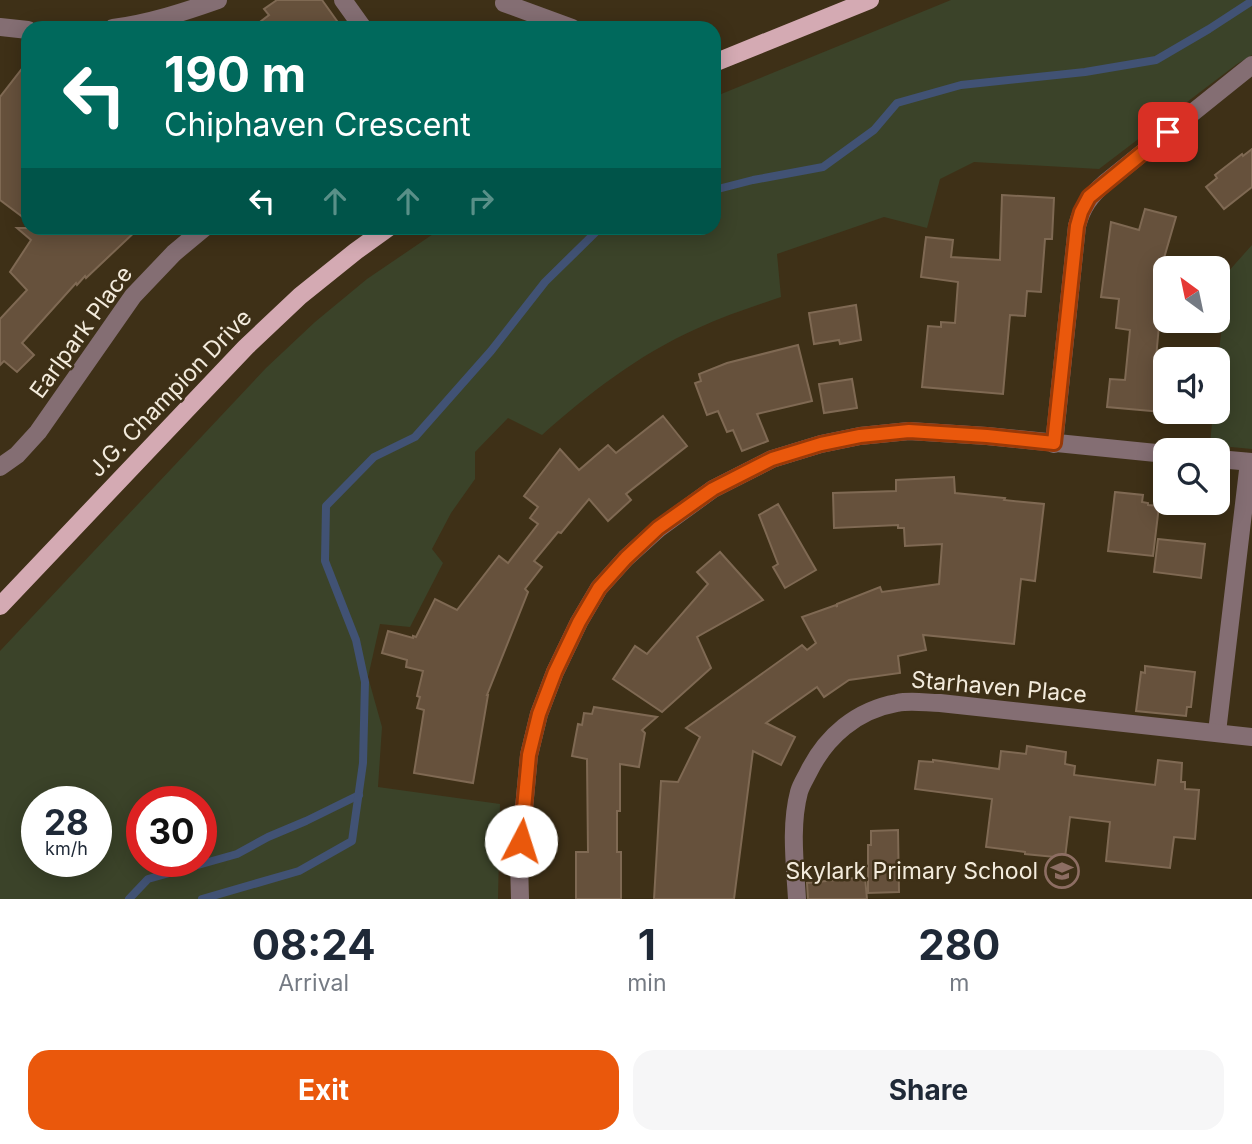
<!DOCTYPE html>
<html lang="en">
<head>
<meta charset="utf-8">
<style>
	body { margin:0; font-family:Inter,sans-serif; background:#f6f6f7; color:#1f2937; height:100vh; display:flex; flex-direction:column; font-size:26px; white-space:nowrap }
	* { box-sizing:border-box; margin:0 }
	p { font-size:23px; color:#747a83 }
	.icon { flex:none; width:38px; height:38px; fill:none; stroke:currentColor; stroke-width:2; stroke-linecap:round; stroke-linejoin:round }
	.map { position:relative; height:899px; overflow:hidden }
	.details { display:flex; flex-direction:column; background:#fff; flex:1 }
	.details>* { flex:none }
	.top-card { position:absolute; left:21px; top:21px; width:700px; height:214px; border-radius:21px; box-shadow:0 4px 18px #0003; background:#00695c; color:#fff; overflow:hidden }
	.needle { width:46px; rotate:327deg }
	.fabs { position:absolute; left:1153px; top:256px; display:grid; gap:14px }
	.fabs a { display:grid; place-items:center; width:77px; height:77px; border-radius:14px; background:#fff; box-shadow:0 4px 18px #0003; font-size:35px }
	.speed { position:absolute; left:21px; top:786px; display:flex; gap:14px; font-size:35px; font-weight:700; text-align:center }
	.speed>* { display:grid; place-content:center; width:91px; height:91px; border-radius:50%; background:#fff; box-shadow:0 4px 18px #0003; line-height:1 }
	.speed small { font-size:18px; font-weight:400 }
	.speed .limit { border:10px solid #d22; background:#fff; color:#111 }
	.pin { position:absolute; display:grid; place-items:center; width:60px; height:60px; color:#fff; margin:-30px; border-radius:14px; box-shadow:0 4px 10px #0006 }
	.me { position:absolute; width:77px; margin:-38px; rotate:5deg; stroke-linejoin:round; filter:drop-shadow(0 0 5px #0008) }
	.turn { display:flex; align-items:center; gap:24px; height:147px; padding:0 28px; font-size:32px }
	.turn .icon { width:91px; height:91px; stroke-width:2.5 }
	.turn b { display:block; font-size:49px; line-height:60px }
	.lanes { display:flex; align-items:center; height:66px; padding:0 28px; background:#0003; justify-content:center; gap:35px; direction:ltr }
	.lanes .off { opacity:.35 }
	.eta { display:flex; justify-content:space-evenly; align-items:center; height:119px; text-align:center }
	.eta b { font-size:42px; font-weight:700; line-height:49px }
	.cta { display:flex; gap:14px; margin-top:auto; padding:14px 28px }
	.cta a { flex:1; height:80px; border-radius:21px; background:#ea580c; color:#fff; font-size:28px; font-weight:700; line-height:80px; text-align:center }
	.cta a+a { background:#f6f6f7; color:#1f2937 }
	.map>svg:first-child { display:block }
	.green { fill:#3b4329; fill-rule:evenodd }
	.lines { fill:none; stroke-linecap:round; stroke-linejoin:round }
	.stream { stroke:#415274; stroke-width:8 }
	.building { fill:#66513c; stroke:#7f6953; stroke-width:2 }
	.minor { stroke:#846e73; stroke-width:18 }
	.major { stroke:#d4aab3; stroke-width:18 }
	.route-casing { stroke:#983908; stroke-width:18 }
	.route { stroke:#ea580c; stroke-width:12 }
	.labels { text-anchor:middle; stroke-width:5; stroke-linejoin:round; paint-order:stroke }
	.street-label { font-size:23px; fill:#f3ebdc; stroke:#3e3017 }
	.poi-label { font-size:23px; fill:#f3ebdc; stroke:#3e3017; text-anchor:end }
</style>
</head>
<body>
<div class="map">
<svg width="1252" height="899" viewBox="0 0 1252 899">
	<rect width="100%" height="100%" fill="#3e3017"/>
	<g class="green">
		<path d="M951,0H1252V55L1237,64L1099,169L974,162L940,179L927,228L884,217L777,254L781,297C752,307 724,316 696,329C638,355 588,394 542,435L508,418L475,452V479L451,513L432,549L443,563L410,627L380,624L368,677L382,727L378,787L500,804L498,899H0V651L266,368L315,322L367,279L442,228H714V97ZM37,802H96V861H37ZM142,802H201V861H142Z"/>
		<path d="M1252,245V449L1210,445L1213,411H1218V363L1227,273Z"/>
	</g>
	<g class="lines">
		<g class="stream">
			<path d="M714,190L753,180L823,167L874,130L897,103L961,85L1085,72L1156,60L1209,29L1252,1"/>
			<path d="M129,899L148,879L237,854L268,837L306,821L359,795"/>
			<path d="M202,899L299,871L352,841L363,763L365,682L356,640L325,561L326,506L374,457L415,437L491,351L545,282L600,228"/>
		</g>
	</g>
	<g class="building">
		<path d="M277,0H322L342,28H252L269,15L264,9Z"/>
		<path d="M28,61V221L0,200V97Z"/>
		<path d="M1252,149V187L1224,209L1206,187L1217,178L1215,175L1242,154L1243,156Z"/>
		<path d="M1002,195L1054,198L1052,239H1045L1041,292L1027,291L1025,316L1010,315L1003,394L922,387L928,326L941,327V322L955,323L958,282L921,277L926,237L953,240L951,257L1000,260Z"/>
		<path d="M1145,209L1176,217L1162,265H1166V305L1161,304L1156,358L1166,359L1162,412L1107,407L1110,379L1125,380L1130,330L1116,328L1119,299L1101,297L1111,222L1139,230Z"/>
		<path d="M17,228H139L86,278L85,276L77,285L76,283L22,343L34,355L17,372L4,361L0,365V319L27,290L10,272L31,240Z"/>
		<path d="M856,305L861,340L840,344L839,340L814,344L809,313Z"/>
		<path d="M798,345L812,401L757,414L768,441L742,451L733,430L727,432L718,411L707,415L695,383L701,381L699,374L727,363Z"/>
		<path d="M852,379L857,408L824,413L819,384Z"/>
		<path d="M663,416L687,446L626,494L631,500L608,521L589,499L561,533L558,532L534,561L542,567L525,589L528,592L487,695H488L473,783L414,773L424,710L417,708L420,697L417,696L423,671L406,667L407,660L382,653L388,631L413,638V636L416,637L435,599L457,610L499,556L508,563L538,524L530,518L538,507L524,496L560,449L579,470L608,445L616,453Z"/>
		<path d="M954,477L955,493L1005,498L1004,500L1044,504L1035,581L1021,579L1014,644L923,635L926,650L898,656L900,673L849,680L824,697L817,687L766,723L795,737L781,765L753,751L734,899H654L661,781L678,782L700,737L686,728L802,645L807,650L816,643L802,617L836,605L837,607V604L880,587L882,592L939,584L942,544L905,546L904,528H898V525L834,528L833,493L896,491V480Z"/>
		<path d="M1115,492L1143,495L1142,502L1148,503V505L1159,506L1153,556L1108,551Z"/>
		<path d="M778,504L816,570L785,588L773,567L778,564L759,515Z"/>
		<path d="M1158,539L1205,544L1201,578L1154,572Z"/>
		<path d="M720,552L763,600L697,637L711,668L662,712L613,679L635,646L647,654L708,584L697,572Z"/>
		<path d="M1145,666L1195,672L1191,707H1187L1186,716L1136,711L1141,672L1145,673Z"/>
		<path d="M594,707L657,717L642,730L645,733L639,767L620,764V811H617V852H621V899H576V852H588L587,759L572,756L578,724L582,725L584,713L592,714Z"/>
		<path d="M1027,746L1066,752L1065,764L1075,766L1074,775L1155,785L1158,760L1182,763L1181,782H1185V789L1199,790L1195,839L1174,837L1170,868L1106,861L1110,822L1070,817L1065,858L1025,854V852L986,847L992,799L915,789L919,761L933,762V760L999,769L1001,751L1026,754Z"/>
		<path d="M898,830L899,892L868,893V845H871V831Z"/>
		<path d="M865,877L867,899H808L807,883Z"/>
	</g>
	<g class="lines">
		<g class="minor">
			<path d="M343,0L363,28"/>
			<path d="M504,3L572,28"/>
			<path d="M0,27L28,30"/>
			<path d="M113,28C150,23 184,12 218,0"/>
			<path d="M1054,444L1077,226C1082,207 1090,196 1105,183L1252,65"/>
			<path d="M1218,459L1252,462"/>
			<path d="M0,467L17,455L38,432L133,296L174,253L204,228"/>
			<path d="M1217,732L1249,462"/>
			<path d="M520,899L519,861L529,755L539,714L555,672L579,622L599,588L626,558L658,529L713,489L772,459L821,444L860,436L909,431L987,436L1166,454"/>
			<path d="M797,899C795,864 790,826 799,792C801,785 805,779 808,773C826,736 857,710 897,703C911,700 927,703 940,703L1252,737"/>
		</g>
		<g class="major">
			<path d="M714,63L870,0"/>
			<path d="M0,606L246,347L300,296L356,251L388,228"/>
		</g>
	</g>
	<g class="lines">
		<g class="route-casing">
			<path id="route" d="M521,841L529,755L539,714L555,672L579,622L599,588L626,558L658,528L713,489L772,459L821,444L860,436L909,431L987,436L1054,443L1077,226L1081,212L1089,197L1168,132"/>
		</g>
		<use href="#route" class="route"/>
	</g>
	<defs>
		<g id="school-ring" transform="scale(1.75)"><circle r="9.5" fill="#3e3017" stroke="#8d6e63" stroke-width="1.5"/><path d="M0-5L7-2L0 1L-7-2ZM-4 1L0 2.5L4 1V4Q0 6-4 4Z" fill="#8d6e63"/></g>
	</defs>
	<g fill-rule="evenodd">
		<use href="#school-ring" x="1062" y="871"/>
	</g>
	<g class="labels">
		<g class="street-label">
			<text transform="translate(81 332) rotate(-54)" y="8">Earlpark Place</text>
			<text transform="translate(170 393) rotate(-46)" y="8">J.G. Champion Drive</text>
			<text transform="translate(999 687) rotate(5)" y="8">Starhaven Place</text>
		</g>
		<g class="poi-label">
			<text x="1038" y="879">Skylark Primary School</text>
		</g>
	</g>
</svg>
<div class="fabs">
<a><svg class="needle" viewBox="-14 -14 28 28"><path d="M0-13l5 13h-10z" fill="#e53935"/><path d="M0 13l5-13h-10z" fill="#747a83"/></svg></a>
<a><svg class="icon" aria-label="sound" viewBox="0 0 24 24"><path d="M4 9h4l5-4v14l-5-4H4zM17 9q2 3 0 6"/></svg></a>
<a><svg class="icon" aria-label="search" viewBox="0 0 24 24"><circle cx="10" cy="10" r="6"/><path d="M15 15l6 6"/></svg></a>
</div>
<div class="speed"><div>28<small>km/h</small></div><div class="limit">30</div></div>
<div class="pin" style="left:1168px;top:132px;background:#d93025"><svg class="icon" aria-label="arrive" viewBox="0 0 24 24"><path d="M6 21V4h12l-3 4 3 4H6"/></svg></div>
<svg class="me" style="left:521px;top:841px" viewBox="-20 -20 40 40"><circle r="19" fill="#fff"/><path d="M0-13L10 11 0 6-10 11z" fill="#ea580c"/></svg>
<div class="top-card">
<div class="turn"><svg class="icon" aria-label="left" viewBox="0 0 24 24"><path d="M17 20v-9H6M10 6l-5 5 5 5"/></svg><div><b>190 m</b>Chiphaven Crescent</div></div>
<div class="lanes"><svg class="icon" aria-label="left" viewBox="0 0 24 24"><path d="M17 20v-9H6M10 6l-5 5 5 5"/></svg><svg class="icon off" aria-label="ahead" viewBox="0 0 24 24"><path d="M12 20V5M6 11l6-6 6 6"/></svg><svg class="icon off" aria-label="ahead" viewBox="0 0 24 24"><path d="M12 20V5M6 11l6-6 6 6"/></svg><svg class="icon off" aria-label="right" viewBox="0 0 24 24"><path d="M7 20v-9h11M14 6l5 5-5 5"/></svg></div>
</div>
</div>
<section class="details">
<div class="eta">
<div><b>08:24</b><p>Arrival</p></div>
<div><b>1</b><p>min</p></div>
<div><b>280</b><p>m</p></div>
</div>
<div class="cta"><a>Exit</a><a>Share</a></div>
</section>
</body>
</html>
